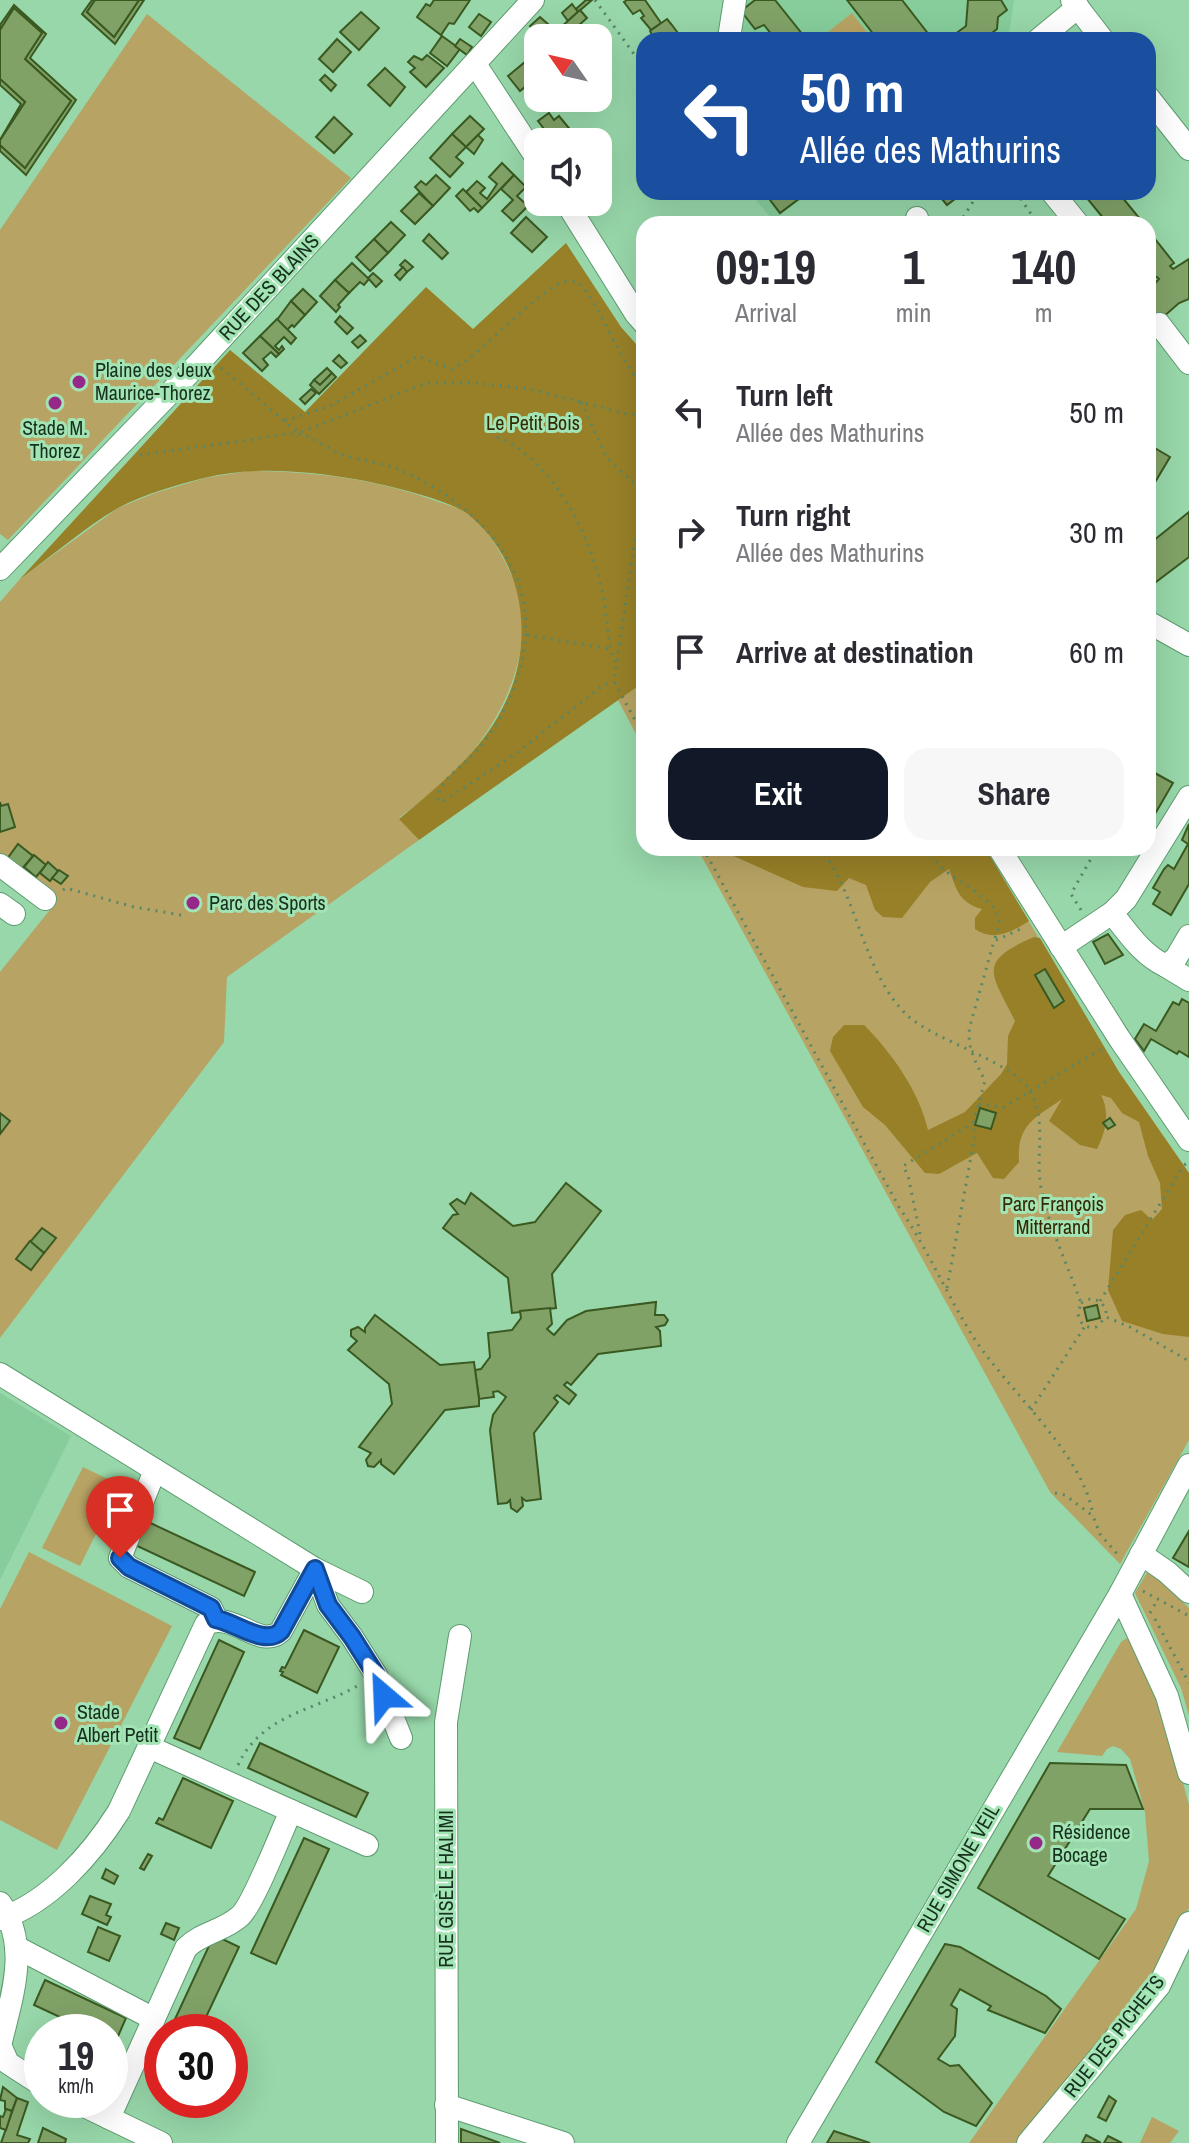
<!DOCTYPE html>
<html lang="en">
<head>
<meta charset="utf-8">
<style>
	body { margin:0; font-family:"Archivo Narrow",sans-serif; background:#f7f7f7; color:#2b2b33; height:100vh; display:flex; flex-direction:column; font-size:30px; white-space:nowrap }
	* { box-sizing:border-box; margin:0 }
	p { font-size:26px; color:#7c7c81 }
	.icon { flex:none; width:44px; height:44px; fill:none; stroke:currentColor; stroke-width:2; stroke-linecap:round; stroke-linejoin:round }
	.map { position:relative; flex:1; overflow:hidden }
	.side { position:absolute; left:636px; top:216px; width:520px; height:640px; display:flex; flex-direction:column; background:#fff; border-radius:24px; box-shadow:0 8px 32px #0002 }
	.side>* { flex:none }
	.banner { position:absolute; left:636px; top:32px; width:520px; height:168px; border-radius:24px; box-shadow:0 8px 32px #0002; background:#1a4fa0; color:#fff; overflow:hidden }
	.needle { width:52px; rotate:304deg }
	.fabs { position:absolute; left:524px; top:24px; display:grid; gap:16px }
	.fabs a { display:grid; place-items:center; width:88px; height:88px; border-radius:16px; background:#fff; box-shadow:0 8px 32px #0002; font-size:40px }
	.speed { position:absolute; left:24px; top:2014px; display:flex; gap:16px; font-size:40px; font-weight:700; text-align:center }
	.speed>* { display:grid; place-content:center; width:104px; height:104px; border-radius:50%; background:#fff; box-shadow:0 8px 32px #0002; line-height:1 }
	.speed small { font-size:20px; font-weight:400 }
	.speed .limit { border:12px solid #d22; background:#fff; color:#111 }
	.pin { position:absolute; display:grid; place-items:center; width:68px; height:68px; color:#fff; margin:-82px -34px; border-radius:50% 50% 50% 0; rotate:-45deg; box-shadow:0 0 8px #0007 }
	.pin .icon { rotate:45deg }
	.me { position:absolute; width:88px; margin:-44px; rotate:334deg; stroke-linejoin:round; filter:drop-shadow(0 0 6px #0008) }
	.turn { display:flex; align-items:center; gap:28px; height:168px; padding:0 32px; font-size:36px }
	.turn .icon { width:104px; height:104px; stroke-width:2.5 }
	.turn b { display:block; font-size:56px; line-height:68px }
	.eta { display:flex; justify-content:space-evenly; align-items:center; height:136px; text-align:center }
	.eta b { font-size:48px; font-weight:700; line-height:56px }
	.primary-button { display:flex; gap:16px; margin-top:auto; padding:16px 32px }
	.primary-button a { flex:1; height:92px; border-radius:24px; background:#111827; color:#fff; font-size:32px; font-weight:700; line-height:92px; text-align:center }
	.primary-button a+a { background:#f7f7f7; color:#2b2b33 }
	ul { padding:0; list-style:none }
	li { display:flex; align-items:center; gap:24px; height:120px; padding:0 32px }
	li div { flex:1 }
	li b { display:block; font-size:30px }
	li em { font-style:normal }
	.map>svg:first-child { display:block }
	.built { fill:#86cd9b }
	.green { fill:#b7a363 }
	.forest { fill:#988028 }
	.building { fill:#80a267; stroke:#3a5920; stroke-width:2 }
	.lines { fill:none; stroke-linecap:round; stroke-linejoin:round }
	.minor-casing { stroke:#5d9c70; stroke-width:24 }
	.path { stroke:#598766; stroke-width:3; stroke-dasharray:2 6; stroke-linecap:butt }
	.minor { stroke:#fff; stroke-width:22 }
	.route-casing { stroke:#114b97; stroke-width:20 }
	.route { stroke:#1a73e8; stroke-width:14 }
	.poi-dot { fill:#952889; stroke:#a3e4b5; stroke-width:3 }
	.labels { text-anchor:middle; stroke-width:6; stroke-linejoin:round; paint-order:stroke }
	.street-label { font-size:20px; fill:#17311f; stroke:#a3e4b5 }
	.poi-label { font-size:20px; fill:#17311f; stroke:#a3e4b5; text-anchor:start }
	.park-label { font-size:20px; fill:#342903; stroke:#a3e4b5 }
</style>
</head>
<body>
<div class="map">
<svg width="1189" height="2143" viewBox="0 0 1189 2143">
	<rect width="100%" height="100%" fill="#97d7a9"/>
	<g class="built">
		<path d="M725,0H1014L1008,40H708L723,29Z"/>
		<path d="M749,192H811L773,220Z"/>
		<path d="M0,1393L71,1436L0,1580Z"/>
	</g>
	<g class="green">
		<path d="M852,13L873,40H818Z"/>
		<path d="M147,14L351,178L8,540L0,534V230Z"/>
		<path d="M248,471C313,471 377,479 439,502C448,505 460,508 468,513C486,526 501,552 510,572C543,644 503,724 451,775C435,791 416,804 399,818L419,840L227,977L224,1042L0,1338V972L57,901L0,856V602L20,579L118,508L155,493L205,478Z"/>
		<path d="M644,682V749L618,700Z"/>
		<path d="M697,848H985L1119,1072L1189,1173V1440L1120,1564L1050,1492Z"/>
		<path d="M83,1467L120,1485L80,1566L42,1548Z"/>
		<path d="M29,1552L172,1626L57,1850L0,1820V1609Z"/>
		<path d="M1149,1569L1189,1608V1715L1181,1688L1135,1593Z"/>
		<path d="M1127,1638L1160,1698L1189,1805V1908L1151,1983L1018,2143H969L1136,1909L1149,1861L1145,1812L1130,1759L1121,1749L1113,1746L1107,1749L1102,1756L1057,1752L1121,1642Z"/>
		<path d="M1152,2117L1179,2131L1170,2143H1140Z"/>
	</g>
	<g class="forest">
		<path d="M566,243L621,327L644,353V682L419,840L399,819C437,787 479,754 502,709C536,645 526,562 469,515C452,500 379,483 354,479C305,471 253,466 204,478C176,485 144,494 118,508C84,528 52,556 20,579L230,350L305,412L426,287L473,329Z"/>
		<path d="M727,848H985L1029,921C1012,932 993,942 975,929V918L982,909C958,902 957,890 949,869L930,882L902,918L883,917L875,910L866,885L849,878L837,891L803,887L729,854Z"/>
		<path d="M1034,937L1040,938L1119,1072L1189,1173V1337L1163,1334L1122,1321L1108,1290L1113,1230L1125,1215L1141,1210L1152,1220L1162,1209L1160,1183L1148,1156L1139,1122L1122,1113L1111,1098L1101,1095C1110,1112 1106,1132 1097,1149L1080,1145L1049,1121L1062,1099C1034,1119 1017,1124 1019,1162L1004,1179L993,1178L977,1153L939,1174L925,1173L885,1125L863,1107L830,1051L833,1037L844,1025H864C892,1053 919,1091 928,1130L965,1112L1001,1074L1007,1064L1008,1036L1015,1021C992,974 975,962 1034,937Z"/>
	</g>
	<g class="building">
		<path d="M92,0H95L87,12L114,37L139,0H144L115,44L82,14Z"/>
		<path d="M95,0H139L114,37L87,12Z"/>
		<path d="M434,0H470L454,24L449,23L441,35L417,17L426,4L430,6Z"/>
		<path d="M586,0H592L578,12L576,9Z"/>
		<path d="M627,0H645L661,23L651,30L641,18L644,16L640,10L633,14L624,2Z"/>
		<path d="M755,0H775L807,40H776L764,25L755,29L741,11Z"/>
		<path d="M847,0H902L933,40H878Z"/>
		<path d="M968,0H1001L1007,10L998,17L997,29L983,40H947L966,26Z"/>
		<path d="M572,4L578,12L568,21L562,13Z"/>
		<path d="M14,5L46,34L30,58L76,100L26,175L0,151V145L25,168L71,101L25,59L42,33L14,8L0,30V25Z"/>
		<path d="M14,8L42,33L25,59L71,101L25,168L0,145V140L25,102L0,79V30Z"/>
		<path d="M580,10L587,18L567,36L560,28Z"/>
		<path d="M361,12L379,28L359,50L340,32Z"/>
		<path d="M479,14L491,22L481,36L469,27Z"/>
		<path d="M540,17L549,25L544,29L548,33L551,30L554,33L548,38H540L530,26Z"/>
		<path d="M667,19L672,25L683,40H655L650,31Z"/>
		<path d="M442,36L460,49L447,66L430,53Z"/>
		<path d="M337,39L351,52L333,72L319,59Z"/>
		<path d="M460,39L472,47L467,55L455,46Z"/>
		<path d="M427,55L444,68L426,87L410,72L415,68L408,62L414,56L422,60Z"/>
		<path d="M525,62L537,77L520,91L508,76Z"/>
		<path d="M385,68L405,87L390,106L368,85Z"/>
		<path d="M325,75L336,85L331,91L320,80Z"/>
		<path d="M0,79L25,102L0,140L21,104L0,85Z"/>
		<path d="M549,113L554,120L559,116L573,133L561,142H554L538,121Z"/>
		<path d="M470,116L484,129L466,147L452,134Z"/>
		<path d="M334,117L352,134L334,153L316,137Z"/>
		<path d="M452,134L466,147L456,157L463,163L450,177L430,158Z"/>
		<path d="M478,135L483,140L474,154L466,147Z"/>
		<path d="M502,163L514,175L482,208L466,192L477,181L485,188L480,193L487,199L497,184L489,177Z"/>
		<path d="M436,175L450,188L433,206L415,187L421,181L426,185Z"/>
		<path d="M514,175L526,187L517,196L528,206L513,221L502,211L513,200L501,189Z"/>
		<path d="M463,189L482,208L478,212L474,208L470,211L456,196Z"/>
		<path d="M764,192H795L800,198L780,213Z"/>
		<path d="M928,192H964L947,205L937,193L933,196Z"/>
		<path d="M1082,192H1118L1144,224H1108Z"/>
		<path d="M419,193L433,206L415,224L401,211Z"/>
		<path d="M526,217L547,237L532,252L511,233Z"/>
		<path d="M391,222L405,235L388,253L374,239Z"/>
		<path d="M1148,230L1174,263L1170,266L1173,269L1189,259V299L1179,303L1153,326L1151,324L1148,326V291L1159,279L1157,277L1152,280L1148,275Z"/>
		<path d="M429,234L448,253L442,259L423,241Z"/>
		<path d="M374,239L388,253L370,271L356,257Z"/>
		<path d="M405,260L413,267L407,272L400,265Z"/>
		<path d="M352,263L369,279L364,285L360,282L349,293L335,280Z"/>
		<path d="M403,267L407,272L400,280L395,275Z"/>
		<path d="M373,273L382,281L376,287L368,278Z"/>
		<path d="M335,280L349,293L338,305L340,307L336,312L320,296Z"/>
		<path d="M303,289L317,302L305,315L291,301Z"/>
		<path d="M291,301L305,315L294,327L292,325L287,330L277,320Z"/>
		<path d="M340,316L353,328L347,334L335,322Z"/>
		<path d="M277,319L296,338L291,344L284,337L275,346L279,350L282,346L284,349L279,354L260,336Z"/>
		<path d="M360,335L366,341L358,348L352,342Z"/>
		<path d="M260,336L279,354L276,357L271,352L263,359L268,365L262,371L243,353Z"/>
		<path d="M339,355L347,363L341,368L333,361Z"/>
		<path d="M327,368L332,373L320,385L314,380Z"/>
		<path d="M332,373L336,377L319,394L310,385L314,380L320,385Z"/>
		<path d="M311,389L316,393L305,404L300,399Z"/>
		<path d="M1148,444L1170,457L1148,494V478L1153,474L1148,471Z"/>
		<path d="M1189,512V557L1148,588V545Z"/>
		<path d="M1153,772L1173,783L1148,826V781Z"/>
		<path d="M0,802L1,806L8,804L15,827L0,832Z"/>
		<path d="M1189,824V884L1171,915L1153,904L1160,892L1153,888L1164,869L1168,865L1174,869L1188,844L1182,840Z"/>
		<path d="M18,844L33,856L21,870L7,859Z"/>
		<path d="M34,855L46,865L36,877L24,867Z"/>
		<path d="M48,862L58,871L50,881L40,873Z"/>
		<path d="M59,870L68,876L61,884L52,878Z"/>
		<path d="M1108,934L1123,955L1105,964L1093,942Z"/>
		<path d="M1045,969L1064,1001L1054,1008L1035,975Z"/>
		<path d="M1182,999L1189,1003V1057L1179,1051L1177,1054L1151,1039L1144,1051L1135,1039L1144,1024L1156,1031L1173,1002L1179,1005Z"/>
		<path d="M980,1108L996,1113L991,1129L975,1125Z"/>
		<path d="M0,1113L10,1121L0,1134Z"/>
		<path d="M1110,1118L1115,1125L1108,1129L1103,1123Z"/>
		<path d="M566,1183L601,1211L552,1274L556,1308L512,1313L508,1278L443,1228L453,1215L458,1214L450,1204L457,1199L465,1204L471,1193L513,1226L535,1222Z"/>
		<path d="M42,1228L56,1238L44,1253L30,1242Z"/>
		<path d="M30,1241L44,1253L31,1270L16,1259Z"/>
		<path d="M656,1302L655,1315H664L668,1320L665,1325L656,1327L660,1331L661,1346L598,1354L571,1385L567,1382L564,1385L576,1395L569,1404L557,1395L554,1398L558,1402L534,1433L541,1499L526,1501L522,1498L523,1506L517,1512L511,1508L510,1500L507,1503L498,1504L490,1430L493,1415L506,1397L498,1391L493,1392L494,1397L479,1399L475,1370L481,1369L490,1357L488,1333L512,1330L521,1318L520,1311L550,1308L552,1324L547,1329L554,1335L567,1320L586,1311Z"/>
		<path d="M1097,1305L1100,1318L1087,1321L1084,1308Z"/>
		<path d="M375,1315L440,1365L474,1362L479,1399V1406L445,1410L394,1474L381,1464V1460L374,1467L368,1466L366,1460L371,1453L359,1447L392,1404L389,1384L348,1350L357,1341L351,1336V1330L358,1327L365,1332V1328Z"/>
		<path d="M144,1520L255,1572L244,1596L133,1544Z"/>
		<path d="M1189,1531V1567L1173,1558Z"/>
		<path d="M304,1630L339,1647L317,1693L281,1675L283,1672L280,1671L282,1667L285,1668Z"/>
		<path d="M219,1640L244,1652L200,1749L174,1738Z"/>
		<path d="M260,1743L368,1793L356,1817L248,1768Z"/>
		<path d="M1050,1763L1126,1765L1143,1809H1090L1048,1876L1125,1919L1099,1959L978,1888Z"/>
		<path d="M183,1778L233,1801L211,1848L156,1823L159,1818L163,1820Z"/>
		<path d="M304,1838L329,1849L276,1964L251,1953Z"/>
		<path d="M148,1854L152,1856L144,1870L140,1868Z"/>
		<path d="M106,1869L118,1876L114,1884L102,1878Z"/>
		<path d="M90,1896L111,1904L106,1915L111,1917L107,1925L82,1914Z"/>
		<path d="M166,1923L179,1928L174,1940L161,1934Z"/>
		<path d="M98,1927L120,1936L109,1961L88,1952Z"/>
		<path d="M214,1935L239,1947L199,2032H169Z"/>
		<path d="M945,1944L960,1947L1046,1996L1061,2009L1045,2033L988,2010L991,2006L960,1989L951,2005L957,2009L955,2036L938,2059L950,2066L959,2065L992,2103L976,2126L944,2112L876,2062Z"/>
		<path d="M45,1980L126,2018L115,2043L110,2040V2032H92L34,2005Z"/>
		<path d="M3,2087L17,2098L12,2111L5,2109V2101L0,2100Z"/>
		<path d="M1109,2096L1116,2101L1106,2121L1098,2117Z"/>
		<path d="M17,2098L28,2102L17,2135L30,2139L28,2143H1Z"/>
		<path d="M6,2109L12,2111L6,2130L0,2128V2116L3,2117Z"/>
		<path d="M43,2128L66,2139L65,2143H38Z"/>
		<path d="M461,2129L500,2143H461Z"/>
		<path d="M834,2131L870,2143H827Z"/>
		<path d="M1086,2135L1101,2143H1082Z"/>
		<path d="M1108,2136L1122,2143H1104Z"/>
	</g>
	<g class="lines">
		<g class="minor-casing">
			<g id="minor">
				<path d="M1072,0L1103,40"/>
				<path d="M726,40L729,38L735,0"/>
				<path d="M1038,40L1078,7"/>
				<path d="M475,64L538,160"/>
				<path d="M1148,97L1189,149"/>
				<path d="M1052,192L1078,224"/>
				<path d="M566,202L636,314L644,323"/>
				<path d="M917,218L919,224"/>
				<path d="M1159,324L1189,363"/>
				<path d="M0,569L195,367L533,0"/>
				<path d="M1148,622L1189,645"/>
				<path d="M999,848L1119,1038L1189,1140"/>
				<path d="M0,865L45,899"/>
				<path d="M0,904L14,914"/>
				<path d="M1112,913C1128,933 1142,955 1166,966L1176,958L1189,936"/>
				<path d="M1061,947L1112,913L1126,899L1189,797"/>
				<path d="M1166,966L1189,980"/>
				<path d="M0,1374L315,1569L362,1592"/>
				<path d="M155,1470L120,1558L129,1567L211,1608L216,1619"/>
				<path d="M1141,1554L1167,1572L1189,1592"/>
				<path d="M1120,1594L1167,1696L1189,1773"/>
				<path d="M149,1747L367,1845"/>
				<path d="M0,1903C31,1946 11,1998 0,2046"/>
				<path d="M0,1919C50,1902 92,1854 119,1811L206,1624C233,1610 261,1651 281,1631L315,1569L328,1605L352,1637L376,1675L401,1738"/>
				<path d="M16,1947L154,2019"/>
				<path d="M0,2045L8,2063L42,2085"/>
				<path d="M72,2100L161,2143"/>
				<path d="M446,2105L563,2143"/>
				<path d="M109,2118L186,1948C201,1933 223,1931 239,1917C252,1908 282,1830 291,1811"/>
				<path d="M447,2143L446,1722L460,1636"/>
				<path d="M798,2143L1120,1594L1189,1465"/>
				<path d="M1028,2143L1159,1986L1189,1923"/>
			</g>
		</g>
		<g class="path">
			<path d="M595,0L644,68"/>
			<path d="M1016,192L1038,224"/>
			<path d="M959,224L979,192"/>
			<path d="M221,368L299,433L426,383H474L531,389L627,414L644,415"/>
			<path d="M581,402L607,458L644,493"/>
			<path d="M285,421L330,406L418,356L452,369C484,355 542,281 571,281C578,281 582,286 586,291C608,322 618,359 644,387"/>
			<path d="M497,437C554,460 592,538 603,595C608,617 606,640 615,662"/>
			<path d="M140,455C176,450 212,445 249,440C264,438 282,433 297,434C312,435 327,449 341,454C360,461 381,462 400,470C481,506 546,573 520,669C511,700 496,730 474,754C462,766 436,783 438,800L442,802L514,755L601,687L614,681"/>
			<path d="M644,509L634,547L614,681L644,737"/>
			<path d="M527,635L610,649"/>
			<path d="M703,848L899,1207C927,1248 946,1293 972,1335C1006,1389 1085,1455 1093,1516"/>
			<path d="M820,848C859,897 862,972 907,1015C934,1041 1015,1062 1031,1092C1047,1123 1035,1155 1041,1188C1049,1227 1068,1266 1081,1303L1078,1314C1080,1324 1086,1329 1096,1327L1106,1317L1130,1327L1189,1361"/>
			<path d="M927,848C932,854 937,864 943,869C957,881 998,900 999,922C999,928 996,935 994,941"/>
			<path d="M825,854L843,848"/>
			<path d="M63,890L66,888L134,907L187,916"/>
			<path d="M1081,910L1071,894L1097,848"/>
			<path d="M979,1104L1004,1107L1103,1048"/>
			<path d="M920,1234L908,1175L903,1166L973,1123"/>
			<path d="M947,1288L975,1135L973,1123L985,1081C976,1062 966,1047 970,1026L994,941L1025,927"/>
			<path d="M1100,1301L1184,1165L1189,1162"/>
			<path d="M1081,1303L1090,1299L1100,1301L1106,1309V1317"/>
			<path d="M1031,1410L1085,1326"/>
			<path d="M1055,1493L1065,1495L1093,1516L1100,1534L1118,1555"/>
			<path d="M1143,1591L1189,1616"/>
			<path d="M1150,1613L1158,1599"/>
			<path d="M1155,1619L1189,1683"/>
			<path d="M238,1765C262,1714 314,1711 359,1685"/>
		</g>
		<use href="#minor" class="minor"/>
	</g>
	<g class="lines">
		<g class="route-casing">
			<path id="route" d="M120,1558L129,1567L211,1608L216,1619C235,1622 265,1647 281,1631L315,1569L328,1605L352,1637L376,1675L384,1696"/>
		</g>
		<use href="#route" class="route"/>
	</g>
	<g class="poi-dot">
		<circle cx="79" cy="382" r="8"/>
		<circle cx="55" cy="403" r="8"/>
		<circle cx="193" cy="903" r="8"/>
		<circle cx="61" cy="1723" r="8"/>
		<circle cx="1036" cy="1843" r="8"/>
	</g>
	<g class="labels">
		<g class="street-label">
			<text transform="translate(269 287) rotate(-47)" y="7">RUE DES BLAINS</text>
			<text transform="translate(958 1868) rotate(-60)" y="7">RUE SIMONE VEIL</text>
			<text transform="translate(446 1889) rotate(-90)" y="7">RUE GISÈLE HALIMI</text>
			<text transform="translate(1114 2036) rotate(-52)" y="7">RUE DES PICHETS</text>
		</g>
		<g class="poi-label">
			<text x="95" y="377">Plaine des Jeux<tspan x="95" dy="23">Maurice-Thorez</tspan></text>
			<text x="55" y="435" text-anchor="middle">Stade M.<tspan x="55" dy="23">Thorez</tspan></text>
			<text x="209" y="910">Parc des Sports</text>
			<text x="77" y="1719">Stade<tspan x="77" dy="23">Albert Petit</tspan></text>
			<text x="1052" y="1839">Résidence<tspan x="1052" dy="23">Bocage</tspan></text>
		</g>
		<g class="park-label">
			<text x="533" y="430">Le Petit Bois</text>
			<text x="1053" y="1211">Parc François<tspan x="1053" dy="23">Mitterrand</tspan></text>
		</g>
	</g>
</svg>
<div class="fabs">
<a><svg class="needle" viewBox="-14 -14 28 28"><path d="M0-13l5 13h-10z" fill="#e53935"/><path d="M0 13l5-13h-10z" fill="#7c7c81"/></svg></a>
<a><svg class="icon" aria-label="sound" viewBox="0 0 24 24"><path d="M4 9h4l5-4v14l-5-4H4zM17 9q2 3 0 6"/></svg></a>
</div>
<div class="speed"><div>19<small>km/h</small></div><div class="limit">30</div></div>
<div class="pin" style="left:120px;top:1558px;background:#d93025"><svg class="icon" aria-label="arrive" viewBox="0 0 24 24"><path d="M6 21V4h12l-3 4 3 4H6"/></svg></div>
<svg class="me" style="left:384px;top:1696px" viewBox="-20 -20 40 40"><path d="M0-17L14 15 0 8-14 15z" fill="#1a73e8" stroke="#fff" stroke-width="4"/></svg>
<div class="banner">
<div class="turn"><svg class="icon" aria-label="left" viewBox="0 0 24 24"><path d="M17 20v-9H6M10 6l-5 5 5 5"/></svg><div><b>50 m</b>Allée des Mathurins</div></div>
</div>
<section class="side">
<div class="eta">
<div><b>09:19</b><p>Arrival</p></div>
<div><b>1</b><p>min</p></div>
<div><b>140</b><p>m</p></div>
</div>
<ul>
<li><svg class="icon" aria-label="left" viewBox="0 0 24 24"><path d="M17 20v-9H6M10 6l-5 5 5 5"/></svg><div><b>Turn left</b><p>Allée des Mathurins</p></div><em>50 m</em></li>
<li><svg class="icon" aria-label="right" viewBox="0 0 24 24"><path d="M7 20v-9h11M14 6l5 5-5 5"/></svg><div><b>Turn right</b><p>Allée des Mathurins</p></div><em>30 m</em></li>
<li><svg class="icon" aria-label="arrive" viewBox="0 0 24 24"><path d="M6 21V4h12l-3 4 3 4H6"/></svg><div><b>Arrive at destination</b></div><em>60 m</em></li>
</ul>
<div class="primary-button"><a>Exit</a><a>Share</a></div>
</section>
</div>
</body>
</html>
